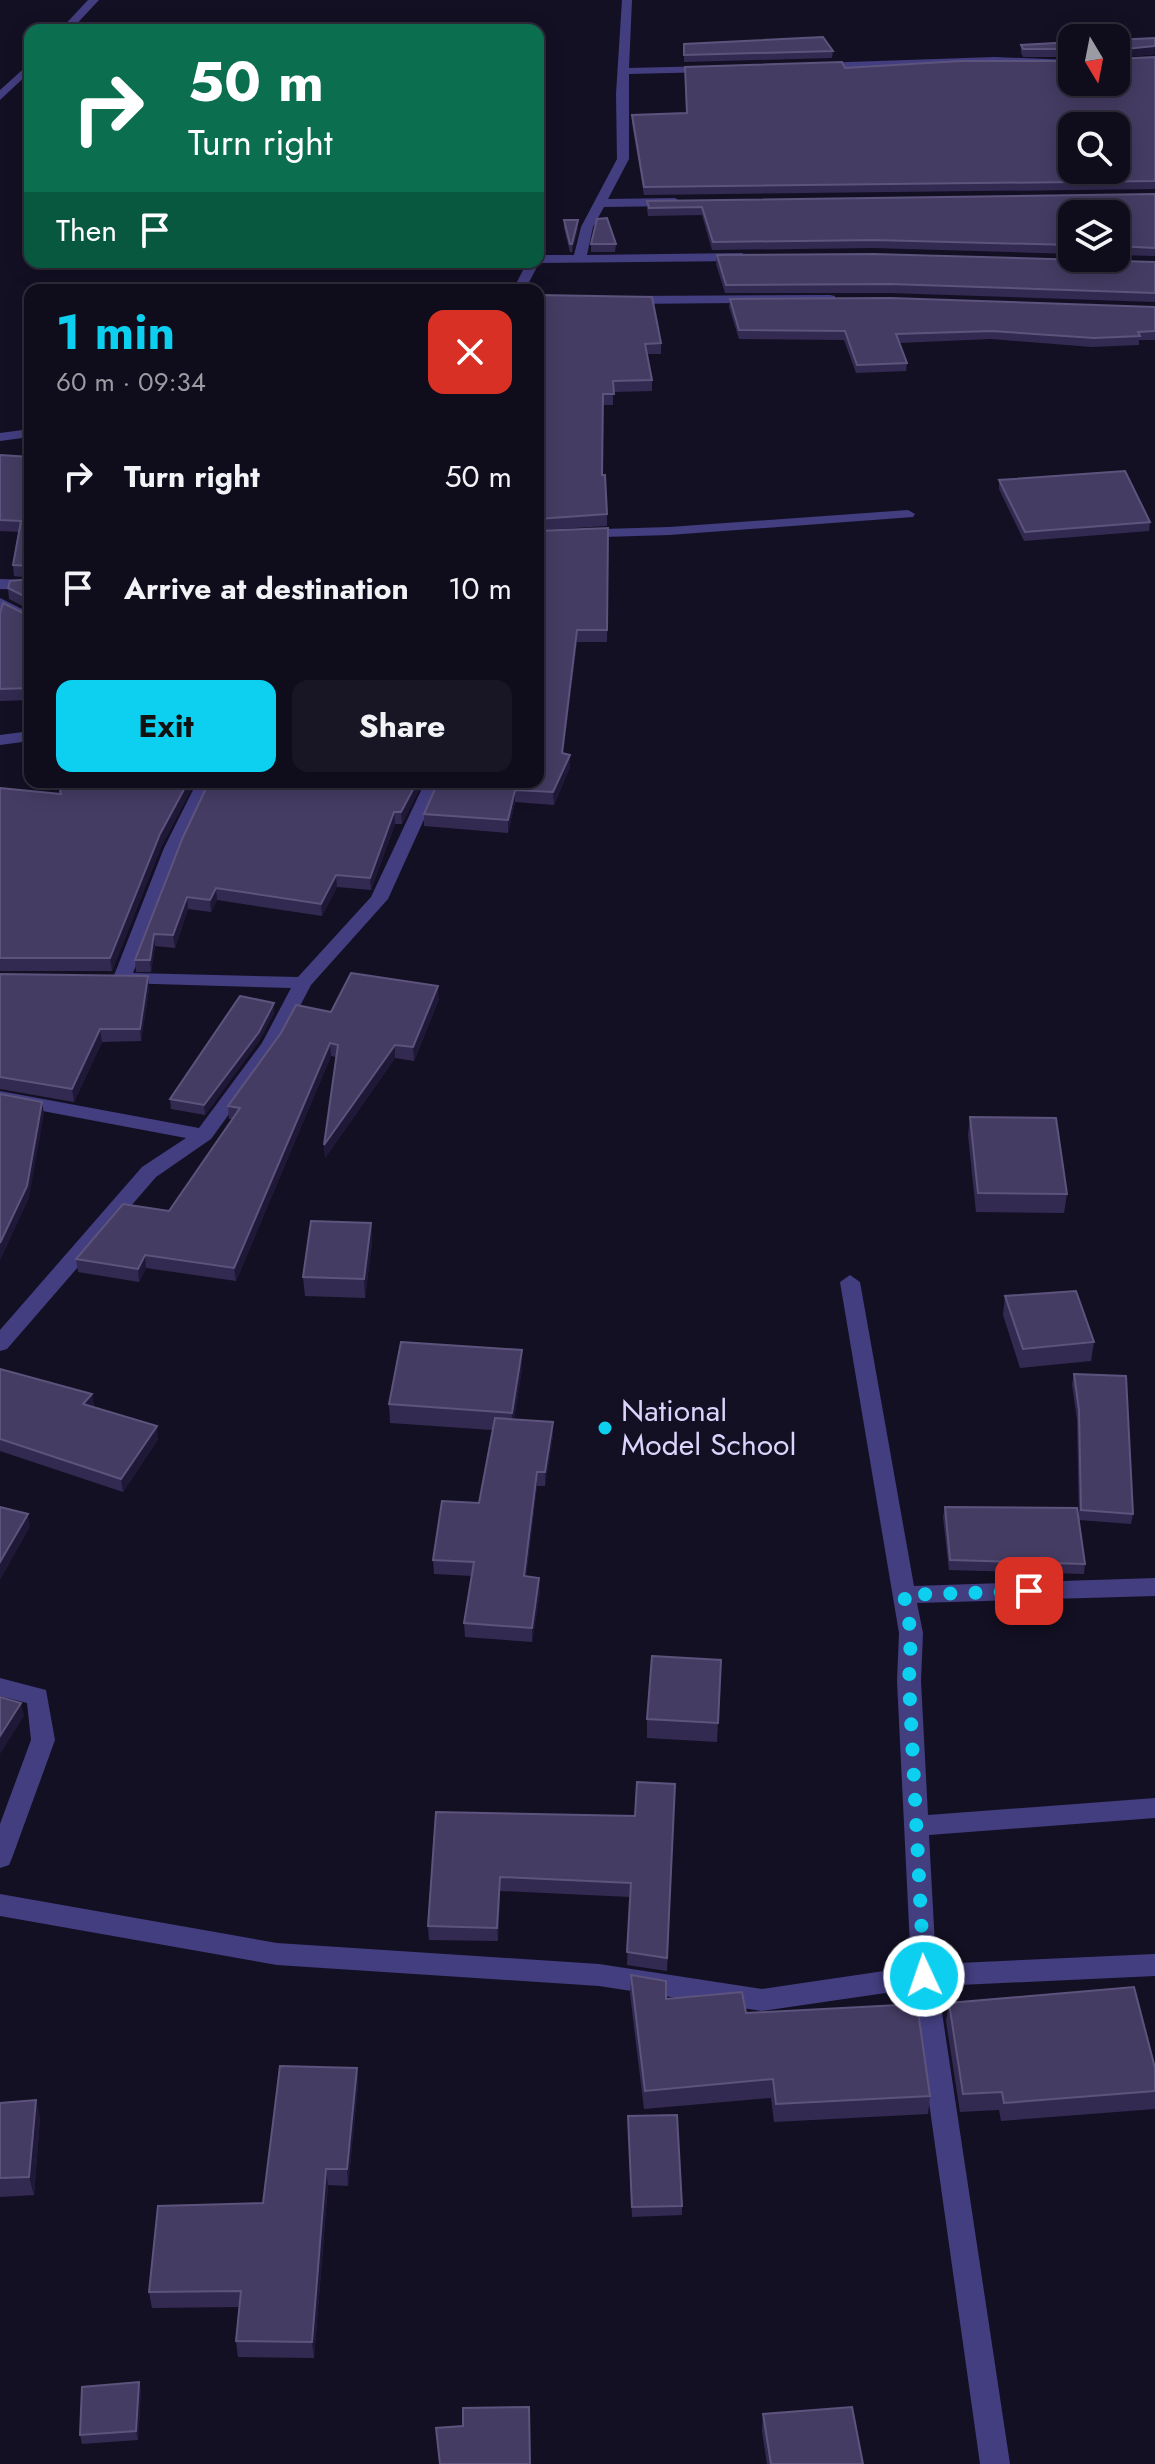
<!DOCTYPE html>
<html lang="en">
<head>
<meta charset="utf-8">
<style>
	body { margin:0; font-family:Jost,sans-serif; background:#181524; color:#f1f3f6; height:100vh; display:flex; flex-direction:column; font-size:30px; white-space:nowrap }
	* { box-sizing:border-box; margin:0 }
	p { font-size:26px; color:#9b9ba3 }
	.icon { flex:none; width:44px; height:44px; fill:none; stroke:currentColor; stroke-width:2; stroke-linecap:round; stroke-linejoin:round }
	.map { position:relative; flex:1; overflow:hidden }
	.drawer { position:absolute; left:24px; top:284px; width:520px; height:504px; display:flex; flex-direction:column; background:#0f0c1b; border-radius:16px; box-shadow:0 4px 20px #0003,0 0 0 2px #2f2c3a }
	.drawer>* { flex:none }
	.top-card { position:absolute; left:24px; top:24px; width:520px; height:244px; border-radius:16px; box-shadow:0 4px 20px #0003,0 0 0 2px #2f2c3a; background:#0b6e4f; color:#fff; overflow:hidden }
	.needle { width:52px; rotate:170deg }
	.controls { position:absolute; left:1058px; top:24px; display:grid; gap:16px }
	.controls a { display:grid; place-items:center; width:72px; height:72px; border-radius:16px; background:#0f0c1b; box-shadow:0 4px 20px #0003,0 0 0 2px #2f2c3a; font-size:40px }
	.pin { position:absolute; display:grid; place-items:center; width:68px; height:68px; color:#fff; margin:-34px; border-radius:16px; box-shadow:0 4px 12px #0006 }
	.me { position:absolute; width:88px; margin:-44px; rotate:357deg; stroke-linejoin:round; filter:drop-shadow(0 0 6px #0008) }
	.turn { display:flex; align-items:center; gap:28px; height:168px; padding:0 32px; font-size:36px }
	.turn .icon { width:104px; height:104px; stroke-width:2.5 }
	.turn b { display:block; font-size:56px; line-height:68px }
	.then { display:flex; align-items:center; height:76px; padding:0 32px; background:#0003; gap:16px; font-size:30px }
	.round { display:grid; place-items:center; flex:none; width:84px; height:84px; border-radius:16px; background:#181524 }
	.overview { display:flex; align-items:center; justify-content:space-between; height:136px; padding:0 32px }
	h1 { font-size:48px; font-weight:700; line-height:60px; color:#0dd0f0 }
	.button { display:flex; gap:16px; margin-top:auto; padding:16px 32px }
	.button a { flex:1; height:92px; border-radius:16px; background:#0dd0f0; color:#111; font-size:32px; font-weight:700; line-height:92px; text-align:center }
	.button a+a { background:#181524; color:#f1f3f6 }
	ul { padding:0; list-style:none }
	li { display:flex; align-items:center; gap:24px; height:112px; padding:0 32px }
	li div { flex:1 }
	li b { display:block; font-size:30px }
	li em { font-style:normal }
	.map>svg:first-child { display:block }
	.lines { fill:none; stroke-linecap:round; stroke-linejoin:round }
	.minor { fill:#433e80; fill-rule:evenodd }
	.wall { fill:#332a51 }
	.shaded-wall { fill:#1f1837 }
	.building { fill:#453c63; stroke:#5c547c; stroke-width:2; fill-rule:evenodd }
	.route { stroke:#0dd0f0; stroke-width:14; stroke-dasharray:0 25.2 }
	.poi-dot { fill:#0dd0f0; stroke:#141024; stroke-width:3 }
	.labels { text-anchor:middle; stroke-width:8; stroke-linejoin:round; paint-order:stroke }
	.poi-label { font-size:30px; fill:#dbd5fd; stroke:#141024; text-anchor:start }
</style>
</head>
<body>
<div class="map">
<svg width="1155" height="2464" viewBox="0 0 1155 2464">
	<rect width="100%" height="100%" fill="#141024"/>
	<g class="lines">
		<g class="minor">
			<path d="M88,0H99L71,30H60Z"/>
			<path d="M622,0H632L629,68L711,66L717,69L711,72L629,74V159L608,199L675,198L681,202L675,206L604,207L593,227L587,255L742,253L748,257L742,261L539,263L525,290H513L527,262H538V255H574L581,227L617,159L616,94Z"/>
			<path d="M995,57L1072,60V66L995,63L819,69L813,66L819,63Z"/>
			<path d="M30,63V72L0,100V90Z"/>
			<path d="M830,295L835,296V302L626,304L620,300L626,296Z"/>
			<path d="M30,429V437L0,441V433Z"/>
			<path d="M908,510L915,514L913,517L669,535L538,539V531L669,527Z"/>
			<path d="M0,579L30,580V590L0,589Z"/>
			<path d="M0,598L30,613V624L0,609Z"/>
			<path d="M30,731V741L0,745V735Z"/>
			<path d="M197,782H213L182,848L133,973L298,977L371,897L425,782H441L388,899L311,985L280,1044L211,1139L156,1177L7,1349L0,1351V1330L142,1167L186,1138L0,1103V1091L199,1128L262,1043L291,988L122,983L113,978L164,848Z"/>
			<path d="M850,1275L860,1282L914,1586L1155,1578V1596L917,1603L923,1633L921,1681L928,1815L1155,1798V1818L929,1835L936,1964L1155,1954V1976L938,1986L1010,2464H980L913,1989L762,2011L599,1986L277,1965L0,1916V1894L277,1943L599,1964L762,1989L911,1967L897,1681L899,1633L840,1282Z"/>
			<path d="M0,1678L46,1690L55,1740L12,1858L9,1865L0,1868V1824L31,1740L27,1703L0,1696Z"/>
		</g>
	</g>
	<g class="wall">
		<path d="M1155,38V54L1116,58L1117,59L1155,57V189L644,195L632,123V115L686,113L685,75L845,68L1072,61L1116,40Z"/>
		<path d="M1072,42V57H1023L1021,53V45Z"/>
		<path d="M684,44L833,51L832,58L684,62Z"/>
		<path d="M1155,194V256L1116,255V214H1072V254L873,248L712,250L702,215L648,216L647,209V201Z"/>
		<path d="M564,220L578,228L572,252H570L564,228Z"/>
		<path d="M591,244H616L615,252H591Z"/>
		<path d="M717,255L1155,262V302L889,293H725L716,264Z"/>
		<path d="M538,295L661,343V354H647L652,380V391L613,392V405H603L602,475L607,514V526L544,530L608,528L607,642H577L563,753L570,755V767L554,805L515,802L508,833L424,826V814L538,782Z"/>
		<path d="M730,299L1155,307V340H1139V345L1092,347L991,339L899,343L907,363L906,371L856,373L844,340L739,339L729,307Z"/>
		<path d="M0,455L30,457V578L14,576L13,565L19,532L0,531Z"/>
		<path d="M999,480L1150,522L1149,531L1024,541L999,489Z"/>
		<path d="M30,579V610L9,599L8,588Z"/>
		<path d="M0,613L27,615L30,613V700L0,701Z"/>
		<path d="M58,782H195L161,847L112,971H0V788L60,794Z"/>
		<path d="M209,782H423L402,824H395L371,890L337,887L322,916L217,900L211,912L188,909L175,948L155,946L151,972H136L135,960Z"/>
		<path d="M0,974L149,989L141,1041L102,1042L74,1102L0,1089Z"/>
		<path d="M439,999L414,1061L395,1058L325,1158L324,1145L336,1057L331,1056L236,1281L146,1268L139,1282L78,1272L76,1259L169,1211L232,1119H229L228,1106L331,1012Z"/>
		<path d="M274,1003V1013L259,1041L205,1115L171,1109L170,1099Z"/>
		<path d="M970,1117L1067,1194L1064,1213L976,1212L968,1135Z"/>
		<path d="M371,1223L372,1242L365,1298L305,1296L303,1277Z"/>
		<path d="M1005,1296L1094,1342L1091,1361L1020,1368L1003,1315Z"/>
		<path d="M522,1350V1369L514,1419L553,1436L545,1486H537L526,1577L540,1592L532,1642L465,1637L464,1623L472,1576L434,1574L433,1560L479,1503L492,1430L390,1423L389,1404Z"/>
		<path d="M0,1369L92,1394L94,1407L158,1439L123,1492L0,1451Z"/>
		<path d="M1074,1374L1133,1514L1131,1524L1079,1520L1077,1420L1072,1384Z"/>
		<path d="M945,1507L1085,1564L1084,1574L949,1570L943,1517Z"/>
		<path d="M721,1660L717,1742L647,1738V1719Z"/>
		<path d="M675,1784L667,1971L627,1965L630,1897L500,1891L498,1941L429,1940L428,1926L436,1812L635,1816Z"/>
		<path d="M631,1975L666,1999L746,2013L930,2096L928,2114L774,2122L771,2098L644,2109L630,1994Z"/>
		<path d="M949,2003L1155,2068V2109L1001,2121L999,2110L960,2112L946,2021Z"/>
		<path d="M357,2068L358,2084L348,2186L328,2185L314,2358L238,2357L236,2341L239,2307L152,2308L149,2292L263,2203Z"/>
		<path d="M36,2100L40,2119L34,2195L0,2197V2103Z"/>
		<path d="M628,2126L682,2206V2215L632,2217Z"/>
		<path d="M139,2382L141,2391L138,2440L82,2444L80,2435Z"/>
		<path d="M763,2414L863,2464H767L762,2431Z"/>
	</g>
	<g class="shaded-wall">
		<path d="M1155,46V54L1116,58V50Z"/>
		<path d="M578,220V228L572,252V244Z"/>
		<path d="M577,630V642L562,765V753Z"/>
		<path d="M570,755V767L554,805L553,792Z"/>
		<path d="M188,782H195L161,847L112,971L110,958L160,834Z"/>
		<path d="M417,782H423L402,824L401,812Z"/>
		<path d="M515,790V802L508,833V820Z"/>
		<path d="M394,812L395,824L371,890L370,878Z"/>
		<path d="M336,875L337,887L322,916L321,904Z"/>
		<path d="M216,888L217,900L211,912L210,900Z"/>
		<path d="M187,897L188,909L175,948L173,935Z"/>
		<path d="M154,934L155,946L151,972L150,960Z"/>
		<path d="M148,976L149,989L141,1041L140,1029Z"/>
		<path d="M438,986L439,999L414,1061L413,1047Z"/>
		<path d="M274,1003V1013L259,1041L205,1115L204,1105Z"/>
		<path d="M100,1029L102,1042L74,1102L72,1089Z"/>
		<path d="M330,1043L331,1056L236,1281L234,1268Z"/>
		<path d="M395,1045V1058L325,1158L324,1145Z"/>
		<path d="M42,1102L44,1114L29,1198L0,1261V1243Z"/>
		<path d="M371,1223L372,1242L365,1298L364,1279Z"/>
		<path d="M145,1255L146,1268L139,1282L138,1269Z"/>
		<path d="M522,1350V1369L512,1432V1413Z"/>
		<path d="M92,1394L94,1407L83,1404Z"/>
		<path d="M553,1422V1436L545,1486V1472Z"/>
		<path d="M157,1426L158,1439L123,1492L121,1479Z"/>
		<path d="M537,1472V1486L524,1591V1576Z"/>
		<path d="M28,1514L30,1527L0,1580V1562Z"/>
		<path d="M539,1578L540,1592L532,1642V1628Z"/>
		<path d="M21,1703L24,1716L0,1754V1736Z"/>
		<path d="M500,1877V1891L498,1941L497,1928Z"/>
		<path d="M357,2068L358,2084L348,2186L347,2169Z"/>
		<path d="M36,2100L40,2119L34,2195L29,2177Z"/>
		<path d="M326,2169L328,2185L314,2358L312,2342Z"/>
		<path d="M139,2382L141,2391L138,2440L136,2431Z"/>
	</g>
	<g class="building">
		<path d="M823,37L833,51L684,55V44Z"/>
		<path d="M1155,38V46L1116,50V40Z"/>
		<path d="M1072,42V49H1023L1021,45Z"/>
		<path d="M1116,56L1117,59L1155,57V181L644,187L632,115L687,113L685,67L842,62L845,68L961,61H1072V82H1116ZM1072,126H1116V170H1072Z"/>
		<path d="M1155,194V248L1116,246V214H1072V245L874,240L713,242L702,207L649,208L647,201Z"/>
		<path d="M607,218L616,244H591L597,219Z"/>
		<path d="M564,220H578L572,244H570Z"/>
		<path d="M874,254L1155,262V293L890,284L726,285L717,255Z"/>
		<path d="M538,295L652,297L661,343L645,344L652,380L613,381L614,394H603L602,475H605L607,514L538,519Z"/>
		<path d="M890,298L1155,307V331L1138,332L1140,336L1094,338L992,331L896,334L907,363L857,365L845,331L739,330L730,299Z"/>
		<path d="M0,455L30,457V566L13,565L21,521L0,520Z"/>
		<path d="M1125,471L1150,522L1025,532L999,480Z"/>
		<path d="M608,528L607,630H577L562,753L570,755L553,792L515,790L508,820L424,814L438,782H538V531Z"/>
		<path d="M30,579V601V599L8,588L10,581Z"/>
		<path d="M3,603L27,615L30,613V688L0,689V613Z"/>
		<path d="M58,782H188L160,834L110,958H0V788L61,794Z"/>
		<path d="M209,782H417L401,812H394L370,878L336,875L321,904L216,888L210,900L187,897L173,935L154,934L150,960H135L183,837Z"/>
		<path d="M351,973L438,986L413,1047L395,1045L324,1145L338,1045L330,1043L234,1268L145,1255L138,1269L76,1259L123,1204L169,1211L240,1108L228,1106L281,1033L296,1005L331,1012Z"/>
		<path d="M0,974L148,976L140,1029H100L72,1089L0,1077Z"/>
		<path d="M240,996L274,1003L259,1032L204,1105L170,1099Z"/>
		<path d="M0,1094L42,1102L27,1186L0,1243Z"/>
		<path d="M970,1117L1056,1118L1067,1194L978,1193Z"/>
		<path d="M311,1221L371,1223L364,1279L303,1277Z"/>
		<path d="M1076,1291L1094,1342L1023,1349L1005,1296Z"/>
		<path d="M401,1342L522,1350L512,1413L389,1404Z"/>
		<path d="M0,1369L92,1394L83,1404L157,1426L121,1479L0,1439Z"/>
		<path d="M1074,1374L1126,1376L1133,1514L1081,1510L1079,1410Z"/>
		<path d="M495,1418L553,1422L545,1472H537L524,1576L539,1578L532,1628L464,1623L474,1562L433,1560L442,1501L479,1503Z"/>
		<path d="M0,1507L28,1514L0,1562Z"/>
		<path d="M945,1507L1077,1508L1085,1564L950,1560Z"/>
		<path d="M652,1656L721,1660L718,1723L647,1719Z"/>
		<path d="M0,1697L21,1703L0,1736Z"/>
		<path d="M637,1782L675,1784L667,1958L627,1952L631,1883L500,1877L497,1928L428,1926L436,1812L635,1816Z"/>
		<path d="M631,1975L666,1981V1999L742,1992L746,2013L917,2004L930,2096L776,2104L773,2079L645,2091Z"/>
		<path d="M1134,1987L1155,2068V2091L1004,2103L1002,2092L963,2094L949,2003Z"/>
		<path d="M280,2066L357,2068L347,2169H326L312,2342L236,2341L241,2291L149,2292L158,2206L263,2203Z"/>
		<path d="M36,2100L29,2177L0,2178V2103Z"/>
		<path d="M677,2115L682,2206L632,2207L628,2116Z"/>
		<path d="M139,2382L136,2431L80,2435L82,2387Z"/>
		<path d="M529,2407L530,2464H440L436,2428L463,2426V2408Z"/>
		<path d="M852,2407L863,2464H771L763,2414Z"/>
	</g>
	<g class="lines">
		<path class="route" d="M924,1976L909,1681L911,1633L904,1595L1029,1591"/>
	</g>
	<circle class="poi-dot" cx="605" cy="1428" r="8"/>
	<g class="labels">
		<g class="poi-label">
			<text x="621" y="1421">National<tspan x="621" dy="34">Model School</tspan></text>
		</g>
	</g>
</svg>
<div class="controls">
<a><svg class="needle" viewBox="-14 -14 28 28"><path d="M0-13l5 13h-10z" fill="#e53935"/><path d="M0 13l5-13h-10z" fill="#9b9ba3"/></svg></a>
<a><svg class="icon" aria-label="search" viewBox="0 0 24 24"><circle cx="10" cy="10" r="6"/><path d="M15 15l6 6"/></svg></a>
<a><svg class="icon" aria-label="layers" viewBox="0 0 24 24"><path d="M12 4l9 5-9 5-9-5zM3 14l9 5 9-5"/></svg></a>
</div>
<div class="pin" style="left:1029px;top:1591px;background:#d93025"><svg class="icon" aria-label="arrive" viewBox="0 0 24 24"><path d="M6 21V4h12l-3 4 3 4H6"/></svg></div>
<svg class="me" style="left:924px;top:1976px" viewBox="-20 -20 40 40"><circle r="17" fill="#0dd0f0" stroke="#fff" stroke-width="3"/><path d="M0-11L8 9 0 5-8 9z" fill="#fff"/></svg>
<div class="top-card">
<div class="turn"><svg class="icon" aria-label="right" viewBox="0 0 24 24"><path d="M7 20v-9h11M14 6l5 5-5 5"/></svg><div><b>50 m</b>Turn right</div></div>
<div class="then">Then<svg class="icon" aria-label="arrive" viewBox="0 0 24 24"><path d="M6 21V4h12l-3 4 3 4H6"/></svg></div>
</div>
<section class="drawer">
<div class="overview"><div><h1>1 min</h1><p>60 m · 09:34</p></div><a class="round" style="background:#d93025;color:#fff"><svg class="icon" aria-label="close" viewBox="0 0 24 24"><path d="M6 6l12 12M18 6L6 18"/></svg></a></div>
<ul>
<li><svg class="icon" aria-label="right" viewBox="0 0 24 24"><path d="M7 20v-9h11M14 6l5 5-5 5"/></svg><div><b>Turn right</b></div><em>50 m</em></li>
<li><svg class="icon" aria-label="arrive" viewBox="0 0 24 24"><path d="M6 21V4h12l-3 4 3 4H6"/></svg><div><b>Arrive at destination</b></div><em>10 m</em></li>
</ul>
<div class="button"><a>Exit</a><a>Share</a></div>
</section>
</div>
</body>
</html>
